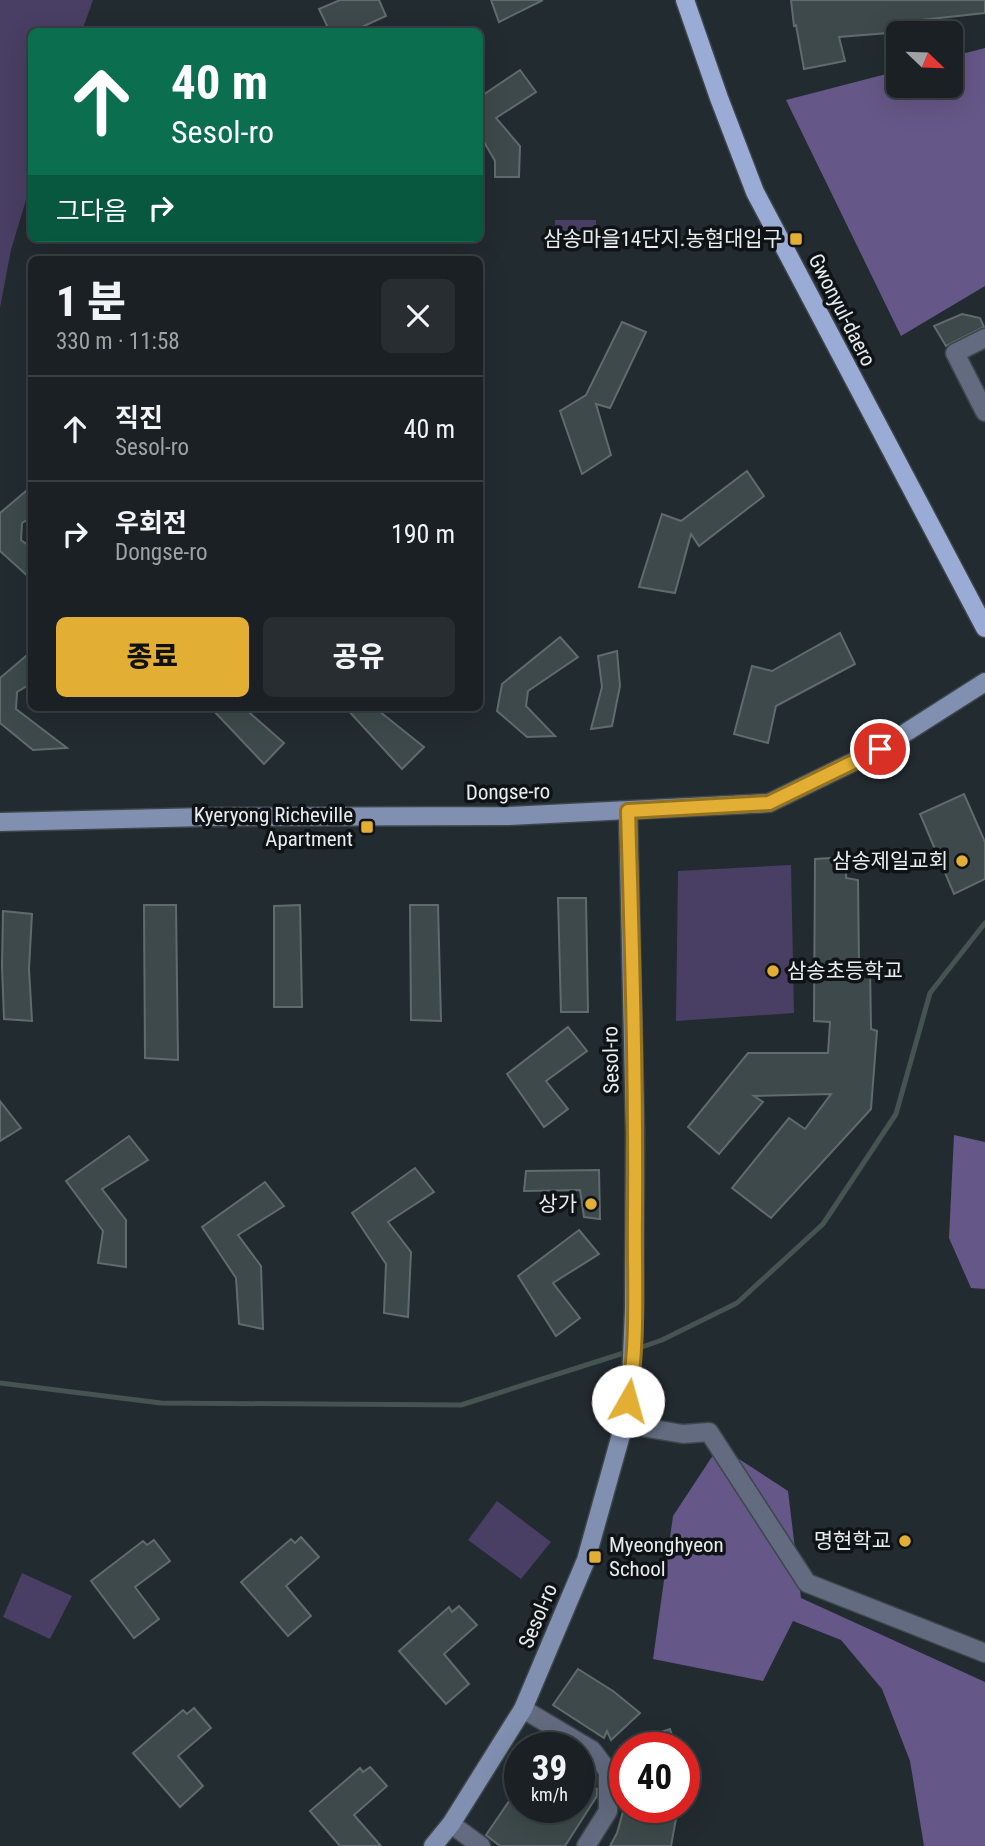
<!DOCTYPE html>
<html lang="ko">
<head>
<meta charset="utf-8">
<style>
	body { margin:0; font-family:"Roboto Condensed","Noto Sans KR",sans-serif; background:#272d31; color:#f1f3f6; height:100vh; display:flex; flex-direction:column; font-size:26px; white-space:nowrap }
	* { box-sizing:border-box; margin:0 }
	p { font-size:23px; color:#9fa3a6 }
	.icon { flex:none; width:38px; height:38px; fill:none; stroke:currentColor; stroke-width:2; stroke-linecap:round; stroke-linejoin:round }
	.map { position:relative; flex:1; overflow:hidden }
	.side { position:absolute; left:28px; top:256px; width:455px; height:455px; display:flex; flex-direction:column; background:#1a2024; border-radius:10px; box-shadow:0 7px 28px #0002,0 0 0 2px #383e41 }
	.side>* { flex:none }
	.top-card { position:absolute; left:28px; top:28px; width:455px; height:214px; border-radius:10px; box-shadow:0 7px 28px #0002,0 0 0 2px #383e41; background:#0b6e4f; color:#fff; overflow:hidden }
	.needle { width:46px; rotate:113deg }
	.controls { position:absolute; left:886px; top:21px; display:grid; gap:14px }
	.controls a { display:grid; place-items:center; width:77px; height:77px; border-radius:10px; background:#1a2024; box-shadow:0 7px 28px #0002,0 0 0 2px #383e41; font-size:35px }
	.speed { position:absolute; left:504px; top:1732px; display:flex; gap:14px; font-size:35px; font-weight:700; text-align:center }
	.speed>* { display:grid; place-content:center; width:91px; height:91px; border-radius:50%; background:#1a2024; box-shadow:0 7px 28px #0002,0 0 0 2px #383e41; line-height:1 }
	.speed small { font-size:18px; font-weight:400 }
	.speed .limit { border:10px solid #d22; background:#fff; color:#111 }
	.pin { position:absolute; display:grid; place-items:center; width:60px; height:60px; color:#fff; margin:-30px; border:4px solid #fff; border-radius:50%; box-shadow:0 2px 7px #0007 }
	.me { position:absolute; width:77px; margin:-38px; rotate:7deg; stroke-linejoin:round; filter:drop-shadow(0 0 5px #0008) }
	.turn { display:flex; align-items:center; gap:24px; height:147px; padding:0 28px; font-size:32px }
	.turn .icon { width:91px; height:91px; stroke-width:2.5 }
	.turn b { display:block; font-size:49px; line-height:60px }
	.then { display:flex; align-items:center; height:66px; padding:0 28px; background:#0003; gap:14px; font-size:26px }
	.round { display:grid; place-items:center; flex:none; width:74px; height:74px; border-radius:10px; background:#272d31 }
	.overview { display:flex; align-items:center; justify-content:space-between; height:119px; padding:0 28px }
	h1 { font-size:42px; font-weight:800; line-height:52px }
	.cta { display:flex; gap:14px; margin-top:auto; padding:14px 28px }
	.cta a { flex:1; height:80px; border-radius:10px; background:#e2af34; color:#111; font-size:28px; font-weight:800; line-height:80px; text-align:center }
	.cta a+a { background:#272d31; color:#f1f3f6 }
	ul { padding:0; list-style:none }
	li { display:flex; align-items:center; gap:21px; height:105px; padding:0 28px; border-top:2px solid #383e41 }
	li div { flex:1 }
	li b { display:block; font-size:26px }
	li em { font-style:normal }
	.map>svg:first-child { display:block }
	.green { fill:#493e63 }
	.forest { fill:#655787 }
	.lines { fill:none; stroke-linecap:round; stroke-linejoin:round }
	.stream { stroke:#455351; stroke-width:5 }
	.building { fill:#3d494a; stroke:#5f6b6d; stroke-width:2 }
	.street-casing { stroke:#3d464b; stroke-width:21 }
	.secondary-casing { stroke:#3d464b; stroke-width:21 }
	.primary-casing { stroke:#3d464b; stroke-width:21 }
	.street { stroke:#626b7f; stroke-width:18 }
	.secondary { stroke:#818fb0; stroke-width:18 }
	.primary { stroke:#9aacd6; stroke-width:18 }
	.route-casing { stroke:#937222; stroke-width:18 }
	.route { stroke:#e2af34; stroke-width:12 }
	.poi-dot { fill:#e2af34; stroke:#0f1315; stroke-width:2.5 }
	.labels { text-anchor:middle; stroke-width:7; stroke-linejoin:round; paint-order:stroke }
	.poi-label { font-size:21px; fill:#e6ecef; stroke:#0f1315; text-anchor:end }
	.street-label { font-size:21px; fill:#e6ecef; stroke:#0f1315 }
</style>
</head>
<body>
<div class="map">
<svg width="985" height="1846" viewBox="0 0 985 1846">
	<rect width="100%" height="100%" fill="#222b30"/>
	<g class="green">
		<path d="M0,0H93L82,31L32,32L31,183L11,250L0,308Z"/>
		<path d="M555,220H596V242L555,243Z"/>
		<path d="M791,865L794,1013L676,1021L678,871Z"/>
		<path d="M497,1501L551,1542L521,1579L468,1540Z"/>
		<path d="M22,1573L72,1596L50,1639L3,1617Z"/>
	</g>
	<g class="forest">
		<path d="M985,48V286L901,336L786,100L898,71V86H950V57Z"/>
		<path d="M954,1135L985,1142V1289L971,1288L949,1238Z"/>
		<path d="M719,1446L788,1491L801,1598L985,1682V1846H924L910,1761L882,1689L841,1640L793,1621L763,1681L653,1659L673,1516Z"/>
	</g>
	<g class="lines">
		<g class="stream">
			<path d="M636,1349L662,1340L737,1303L823,1224L896,1114L930,993L985,923"/>
			<path d="M0,1383L161,1403L461,1405L627,1352"/>
		</g>
	</g>
	<g class="building">
		<path d="M340,0H379L386,16L351,32H330L319,9Z"/>
		<path d="M491,0H543L499,22Z"/>
		<path d="M791,0H985V13L922,20V23L888,28V33L839,37L845,61L804,69L796,25L794,26Z"/>
		<path d="M520,70L536,92L496,118L520,146L519,177H495V161L480,135V97Z"/>
		<path d="M962,314L980,318L984,327L946,346L934,326Z"/>
		<path d="M622,322L646,332L610,408L596,404L611,455L582,474L560,411L586,395Z"/>
		<path d="M747,471L764,496L699,546L691,534L675,593L639,587L662,514L681,521Z"/>
		<path d="M32,486V517L22,523L21,540L32,548V580L0,551V513Z"/>
		<path d="M840,633L855,664L776,706L768,743L734,734L752,666L772,671Z"/>
		<path d="M560,637L578,657L528,691L526,706L555,736L527,737L497,711L502,684Z"/>
		<path d="M32,651V683L17,692L16,709L67,748L33,750L0,723V678Z"/>
		<path d="M617,651L620,686L612,726L591,729L602,687L598,656Z"/>
		<path d="M210,707H243L284,743L264,764Z"/>
		<path d="M345,707H374L424,747L402,769Z"/>
		<path d="M964,794L985,842V879L954,894L920,814Z"/>
		<path d="M847,857L846,878L858,880L859,965L870,966L871,1029L877,1031L871,1109L771,1218L732,1188L789,1118L805,1129L831,1094L754,1096L763,1102L719,1154L688,1127L748,1053H828L830,1022L814,1021L815,859Z"/>
		<path d="M558,898H586L588,1012H561Z"/>
		<path d="M144,905H176L178,1060L145,1058Z"/>
		<path d="M300,905L302,1007H274V906Z"/>
		<path d="M410,905H438L441,1021L411,1020Z"/>
		<path d="M3,911L32,914L29,969L32,1021L4,1019L2,966Z"/>
		<path d="M568,1027L587,1051L546,1081L568,1109L544,1127L507,1074Z"/>
		<path d="M0,1101L21,1128L0,1141Z"/>
		<path d="M129,1136L148,1160L102,1189L126,1220V1267L98,1263L103,1231L66,1181Z"/>
		<path d="M415,1168L434,1192L388,1222L411,1252L408,1317L384,1313L386,1264L352,1213Z"/>
		<path d="M599,1170L600,1219L584,1217L580,1190L524,1191L526,1171Z"/>
		<path d="M265,1182L284,1206L238,1235L261,1266L263,1329L239,1324L236,1278L202,1227Z"/>
		<path d="M579,1230L599,1254L553,1283L580,1318L556,1336L518,1276Z"/>
		<path d="M301,1537L319,1557L286,1586L311,1616L288,1636L241,1582L291,1539L295,1543Z"/>
		<path d="M154,1540L170,1561L135,1587L159,1619L134,1638L91,1581L143,1541L147,1545Z"/>
		<path d="M459,1606L477,1625L444,1654L469,1684L446,1704L399,1651L449,1607L452,1612Z"/>
		<path d="M578,1669L613,1691L640,1713L611,1740L607,1731L604,1738L553,1705Z"/>
		<path d="M194,1708L211,1728L178,1756L203,1786L180,1807L133,1753L183,1710L187,1714Z"/>
		<path d="M670,1729L676,1748H620V1746Z"/>
		<path d="M579,1764L595,1777L590,1785L597,1789V1796L565,1846H500L486,1835L520,1785V1808H579Z"/>
		<path d="M370,1767L387,1786L354,1815L381,1846H340L310,1811L360,1768L363,1772Z"/>
		<path d="M624,1808H634L645,1816L641,1808L677,1813L671,1846H610L617,1833Z"/>
	</g>
	<g class="lines">
		<g class="street-casing">
			<g id="street">
				<path d="M985,338L955,353L985,412"/>
				<path d="M624,1424L683,1434L709,1432L807,1583L985,1653"/>
				<path d="M523,1709L592,1750L608,1771V1811L586,1846"/>
				<path d="M451,1824L481,1846"/>
			</g>
		</g>
		<g class="secondary-casing">
			<g id="secondary">
				<path d="M0,822L206,817L509,816L769,803L880,749L985,682"/>
				<path d="M433,1846L451,1824L523,1709L586,1560L624,1424L631,1381L634,1309L635,1133L628,811"/>
			</g>
		</g>
		<g class="primary-casing">
			<path id="primary" d="M685,0L719,98L755,192L985,628"/>
		</g>
		<use href="#street" class="street"/>
		<use href="#secondary" class="secondary"/>
		<use href="#primary" class="primary"/>
	</g>
	<g class="lines">
		<g class="route-casing">
			<path id="route" d="M628,1401C639,1341 634,1276 635,1215C636,1080 632,945 628,811L769,803L880,749"/>
		</g>
		<use href="#route" class="route"/>
	</g>
	<g class="poi-dot">
		<rect x="789" y="232" width="14" height="14" rx="3.5"/>
		<rect x="360" y="820" width="14" height="14" rx="3.5"/>
		<circle cx="962" cy="861" r="7"/>
		<circle cx="773" cy="971" r="7"/>
		<circle cx="591" cy="1204" r="7"/>
		<circle cx="905" cy="1541" r="7"/>
		<rect x="588" y="1550" width="14" height="14" rx="3.5"/>
	</g>
	<g class="labels">
		<g class="poi-label">
			<text x="782" y="246">삼송마을14단지.농협대입구</text>
			<text x="353" y="822">Kyeryong Richeville<tspan x="353" dy="24">Apartment</tspan></text>
			<text x="948" y="868">삼송제일교회</text>
			<text x="787" y="978" text-anchor="start">삼송초등학교</text>
			<text x="577" y="1211">상가</text>
			<text x="891" y="1548">명현학교</text>
			<text x="609" y="1552" text-anchor="start">Myeonghyeon<tspan x="609" dy="24">School</tspan></text>
		</g>
		<g class="street-label">
			<text transform="translate(842 310) rotate(63)" y="7">Gwonyul-daero</text>
			<text transform="translate(508 792) rotate(-1)" y="7">Dongse-ro</text>
			<text transform="translate(611 1060) rotate(-91)" y="7">Sesol-ro</text>
			<text transform="translate(538 1616) rotate(-67)" y="7">Sesol-ro</text>
		</g>
	</g>
</svg>
<div class="controls">
<a><svg class="needle" viewBox="-14 -14 28 28"><path d="M0-13l5 13h-10z" fill="#e53935"/><path d="M0 13l5-13h-10z" fill="#9fa3a6"/></svg></a>
</div>
<div class="speed"><div>39<small>km/h</small></div><div class="limit">40</div></div>
<div class="pin" style="left:880px;top:749px;background:#d93025"><svg class="icon" aria-label="arrive" viewBox="0 0 24 24"><path d="M6 21V4h12l-3 4 3 4H6"/></svg></div>
<svg class="me" style="left:628px;top:1401px" viewBox="-20 -20 40 40"><circle r="19" fill="#fff"/><path d="M0-13L10 11 0 6-10 11z" fill="#e2af34"/></svg>
<div class="top-card">
<div class="turn"><svg class="icon" aria-label="ahead" viewBox="0 0 24 24"><path d="M12 20V5M6 11l6-6 6 6"/></svg><div><b>40 m</b>Sesol-ro</div></div>
<div class="then">그다음<svg class="icon" aria-label="right" viewBox="0 0 24 24"><path d="M7 20v-9h11M14 6l5 5-5 5"/></svg></div>
</div>
<section class="side">
<div class="overview"><div><h1>1 분</h1><p>330 m · 11:58</p></div><a class="round"><svg class="icon" aria-label="close" viewBox="0 0 24 24"><path d="M6 6l12 12M18 6L6 18"/></svg></a></div>
<ul>
<li><svg class="icon" aria-label="ahead" viewBox="0 0 24 24"><path d="M12 20V5M6 11l6-6 6 6"/></svg><div><b>직진</b><p>Sesol-ro</p></div><em>40 m</em></li>
<li><svg class="icon" aria-label="right" viewBox="0 0 24 24"><path d="M7 20v-9h11M14 6l5 5-5 5"/></svg><div><b>우회전</b><p>Dongse-ro</p></div><em>190 m</em></li>
</ul>
<div class="cta"><a>종료</a><a>공유</a></div>
</section>
</div>
</body>
</html>
